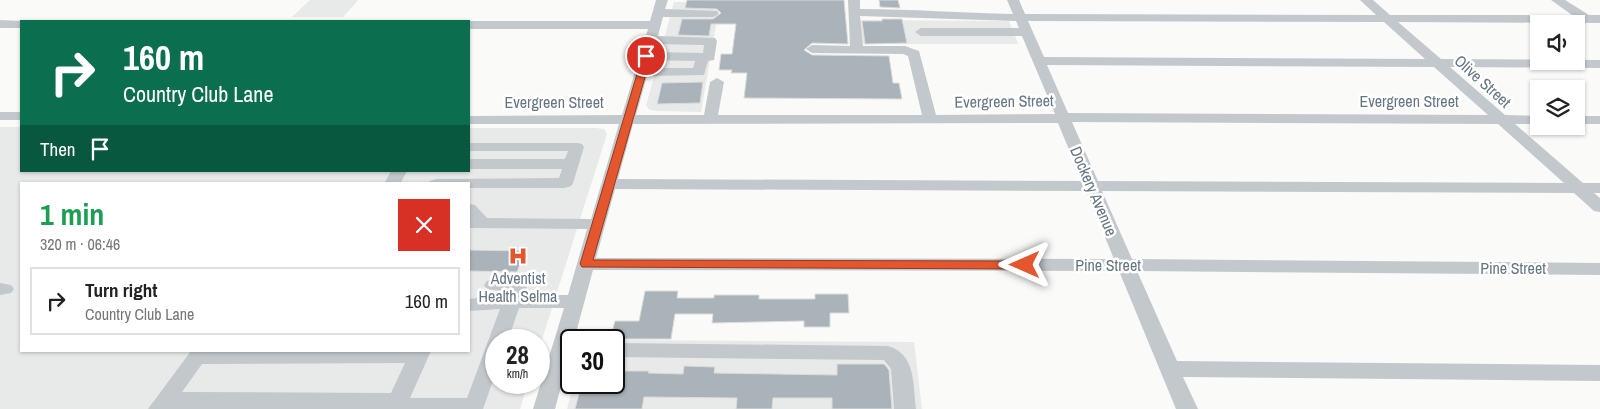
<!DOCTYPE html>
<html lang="en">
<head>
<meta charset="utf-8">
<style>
	body { margin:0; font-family:"Archivo Narrow",sans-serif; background:#f6f6f6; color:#222; height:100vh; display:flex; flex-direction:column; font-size:19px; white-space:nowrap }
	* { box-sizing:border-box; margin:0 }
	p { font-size:16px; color:#767676 }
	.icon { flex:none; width:28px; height:28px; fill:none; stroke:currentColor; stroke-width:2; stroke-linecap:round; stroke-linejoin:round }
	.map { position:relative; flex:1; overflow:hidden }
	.drawer { position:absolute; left:20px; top:182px; width:450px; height:170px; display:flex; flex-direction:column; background:#fff; border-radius:0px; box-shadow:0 1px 4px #0004 }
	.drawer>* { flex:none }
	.banner { position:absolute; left:20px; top:20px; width:450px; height:152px; border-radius:0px; box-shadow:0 1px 4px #0004; background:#0b6e4f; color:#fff; overflow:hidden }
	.fabs { position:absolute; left:1530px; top:15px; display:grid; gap:10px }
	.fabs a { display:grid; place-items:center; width:55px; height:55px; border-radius:0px; background:#fff; box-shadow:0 1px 4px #0004; font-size:25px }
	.speed { position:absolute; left:485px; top:329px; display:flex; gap:10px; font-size:25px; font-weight:700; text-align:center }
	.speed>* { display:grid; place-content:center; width:65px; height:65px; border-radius:50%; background:#fff; box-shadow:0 1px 4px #0004; line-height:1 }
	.speed small { font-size:12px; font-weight:400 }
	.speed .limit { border:2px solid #111; border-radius:8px; background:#fff; color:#111 }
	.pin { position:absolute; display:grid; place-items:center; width:42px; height:42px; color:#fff; margin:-21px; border:2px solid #fff; border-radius:50%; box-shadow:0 1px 5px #0007 }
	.me { position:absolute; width:55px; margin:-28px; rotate:270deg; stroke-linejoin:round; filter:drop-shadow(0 0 4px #0008) }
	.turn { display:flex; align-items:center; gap:18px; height:105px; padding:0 20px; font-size:22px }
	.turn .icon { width:65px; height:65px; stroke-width:2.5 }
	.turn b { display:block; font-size:35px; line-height:42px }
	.then { display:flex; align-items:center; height:48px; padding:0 20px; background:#0003; gap:10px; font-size:19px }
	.round { display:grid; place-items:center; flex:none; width:52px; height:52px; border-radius:0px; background:#f6f6f6 }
	.head { display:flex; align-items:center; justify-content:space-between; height:85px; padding:0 20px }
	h1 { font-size:30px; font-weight:800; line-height:38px; color:#1e9e55 }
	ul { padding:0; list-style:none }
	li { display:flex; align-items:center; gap:15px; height:68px; margin:0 10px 8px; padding:0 10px; border:2px solid #e0e0e0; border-radius:0px }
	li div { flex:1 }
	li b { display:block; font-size:19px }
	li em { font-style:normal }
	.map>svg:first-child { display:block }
	.built { fill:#e8e9e9; fill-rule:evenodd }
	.building { fill:#aab3b9; stroke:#dcdcda }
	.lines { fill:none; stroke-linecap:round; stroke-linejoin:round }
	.minor { fill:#c3c8cc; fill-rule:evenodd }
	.route { fill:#e4572e; stroke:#94391e }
	.labels { text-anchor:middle; stroke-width:5; stroke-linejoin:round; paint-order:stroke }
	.street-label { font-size:16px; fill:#657683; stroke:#fff }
	.poi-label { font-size:16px; fill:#657683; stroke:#fff }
</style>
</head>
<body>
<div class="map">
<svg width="1600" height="409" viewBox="0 0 1600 409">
	<rect width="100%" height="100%" fill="#fafaf8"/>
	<g class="built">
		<path d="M310,0H358L343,17H292Z"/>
		<path d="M674,2H720L701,112L658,111L650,110L646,106Z"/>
		<path d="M860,20L1009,21L1018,44H863Z"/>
		<path d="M0,127H21V171H469V128H596L604,129L607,134L539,349V340H496V382L528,383L520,409H0ZM21,184H469V351H21Z"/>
		<path d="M614,340L914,342L922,409H567L574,383L614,382Z"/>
	</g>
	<g class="building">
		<path d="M687,0H844L848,44L812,43L804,50L812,55L889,56L893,83H899L902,99L744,98L747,73H731L732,70H719L721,54H732L736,24H711L709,36L678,35L682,19H713L721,13L717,9L685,8Z"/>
		<path d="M879,0H898L900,8L880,7Z"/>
		<path d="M882,19H902L907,43L865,44L862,21H882Z"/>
		<path d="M703,82L700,103L657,104L662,83Z"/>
		<path d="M469,250L525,251L517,272L469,271Z"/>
		<path d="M645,291H678L677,298H714V295H759V299H815V294H848L849,313H830V327H804V321L712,323L713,314H675L671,339H610L615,321H639Z"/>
		<path d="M837,364H884L889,370L892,409H832V398H773L772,409H736L737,398L644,397L642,409H575L582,382H614V371H649L648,373L683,374L684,366L715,367L714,373L837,375Z"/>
	</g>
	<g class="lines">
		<g class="minor">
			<path d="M656,0H668L665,9L717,11L719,13L717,15L713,17H663L658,36L715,38L717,41L714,60L708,61L704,75L647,76L636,115H704L710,82L717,78L724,82L718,115H922L908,56L903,54L812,53L806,49L812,45L850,46L848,0H860V9C911,9 962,13 1013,14L1007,0H1019L1025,14L1376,15L1360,0H1373L1390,15H1572L1551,0H1565L1589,15H1600V23L1398,22L1441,59L1600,60V68L1450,67L1505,115L1539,116V124H1515L1583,183H1600V193H1594L1600,198V212L1594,211L1574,193L1102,191L1132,259L1600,263V275L1137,271L1177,361L1600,365V381L1183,377L1198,409H1176L1119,271L593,270L574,340H571V349L555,409H533L564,308H519L508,340H496V372L483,409H148L191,351H431L410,398H467L500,309L469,311V299L505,295L507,292L487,289L484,285L487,281L493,279L524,282L527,286L524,295H568L587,229L469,228V204L475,205L487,218L591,219L619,124H469V116L622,115L648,29H469V21H650ZM860,16L1016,21L1019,28H921L915,32L921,36H1022L1055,114L936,115L919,51L905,46H863ZM1028,21L1384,22L1425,59L1044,57ZM656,44L704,45L703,53L653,52ZM651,60L695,61L693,68H649ZM1047,65L1434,67L1488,115L1068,113ZM1072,122L1498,124L1564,183L1098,181ZM1048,123H1058L1082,181L618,179L633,124ZM615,189L1086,191L1114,259L596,258ZM405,363L391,393L182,392L202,364Z"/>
			<path d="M0,20L24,21H21V28H0Z"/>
			<rect x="0" y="112" width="21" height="8"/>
			<rect x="1576" y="116" width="24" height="8"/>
			<path d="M469,143H577L582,144L584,147L573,183L571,186L565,188H469V184H428L430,181L436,179L559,178L562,169H469V159H565L568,151H469Z"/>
			<path d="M391,171H407L400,184H384Z"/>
			<path d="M0,283L11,285L14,289L11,293L0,295Z"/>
			<path d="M614,343L888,346C916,354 913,385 916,409H894L891,369L884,360L614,357Z"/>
		</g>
	</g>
	<path class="route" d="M643,54H646L651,56L593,260L1025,261L1031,265L1025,269L582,267L580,264Z"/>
	<defs>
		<g id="hospital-bare" transform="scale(1.5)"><path d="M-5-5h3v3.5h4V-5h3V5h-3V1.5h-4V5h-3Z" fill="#e4572e" stroke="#fff" stroke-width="2.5" paint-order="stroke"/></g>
	</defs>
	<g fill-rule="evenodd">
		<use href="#hospital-bare" x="518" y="256"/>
	</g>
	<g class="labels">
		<g class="street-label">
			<text transform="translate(1483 81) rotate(42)" y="6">Olive Street</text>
			<text transform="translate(1004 101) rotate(-1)" y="6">Evergreen Street</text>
			<text x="1409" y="107">Evergreen Street</text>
			<text x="554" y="108">Evergreen Street</text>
			<text transform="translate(1094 191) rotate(67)" y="6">Dockery Avenue</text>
			<text x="1108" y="271">Pine Street</text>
			<text x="1513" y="274">Pine Street</text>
		</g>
		<g class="poi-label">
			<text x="518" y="284">Adventist<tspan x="518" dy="18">Health Selma</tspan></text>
		</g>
	</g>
</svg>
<div class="fabs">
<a><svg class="icon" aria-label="sound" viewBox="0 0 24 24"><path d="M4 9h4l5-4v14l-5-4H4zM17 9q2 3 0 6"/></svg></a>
<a><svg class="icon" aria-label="layers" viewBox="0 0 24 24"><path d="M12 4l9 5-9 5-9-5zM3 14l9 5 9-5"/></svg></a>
</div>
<div class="speed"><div>28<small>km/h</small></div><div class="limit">30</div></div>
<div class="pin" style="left:646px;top:56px;background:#d93025"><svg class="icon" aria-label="arrive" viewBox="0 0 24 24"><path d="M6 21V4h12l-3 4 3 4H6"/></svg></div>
<svg class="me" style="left:1025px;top:265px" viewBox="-20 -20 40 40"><path d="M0-17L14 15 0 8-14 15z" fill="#e4572e" stroke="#fff" stroke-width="4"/></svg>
<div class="banner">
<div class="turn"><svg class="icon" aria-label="right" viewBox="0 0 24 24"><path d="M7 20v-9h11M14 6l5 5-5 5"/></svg><div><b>160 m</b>Country Club Lane</div></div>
<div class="then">Then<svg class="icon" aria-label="arrive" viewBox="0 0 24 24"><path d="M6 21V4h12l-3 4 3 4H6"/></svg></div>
</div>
<section class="drawer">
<div class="head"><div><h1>1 min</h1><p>320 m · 06:46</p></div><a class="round" style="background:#d93025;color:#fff"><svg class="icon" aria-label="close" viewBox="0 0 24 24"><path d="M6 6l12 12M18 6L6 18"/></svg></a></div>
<ul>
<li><svg class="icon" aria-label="right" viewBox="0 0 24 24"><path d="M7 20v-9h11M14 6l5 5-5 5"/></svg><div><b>Turn right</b><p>Country Club Lane</p></div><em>160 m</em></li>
</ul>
</section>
</div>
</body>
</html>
